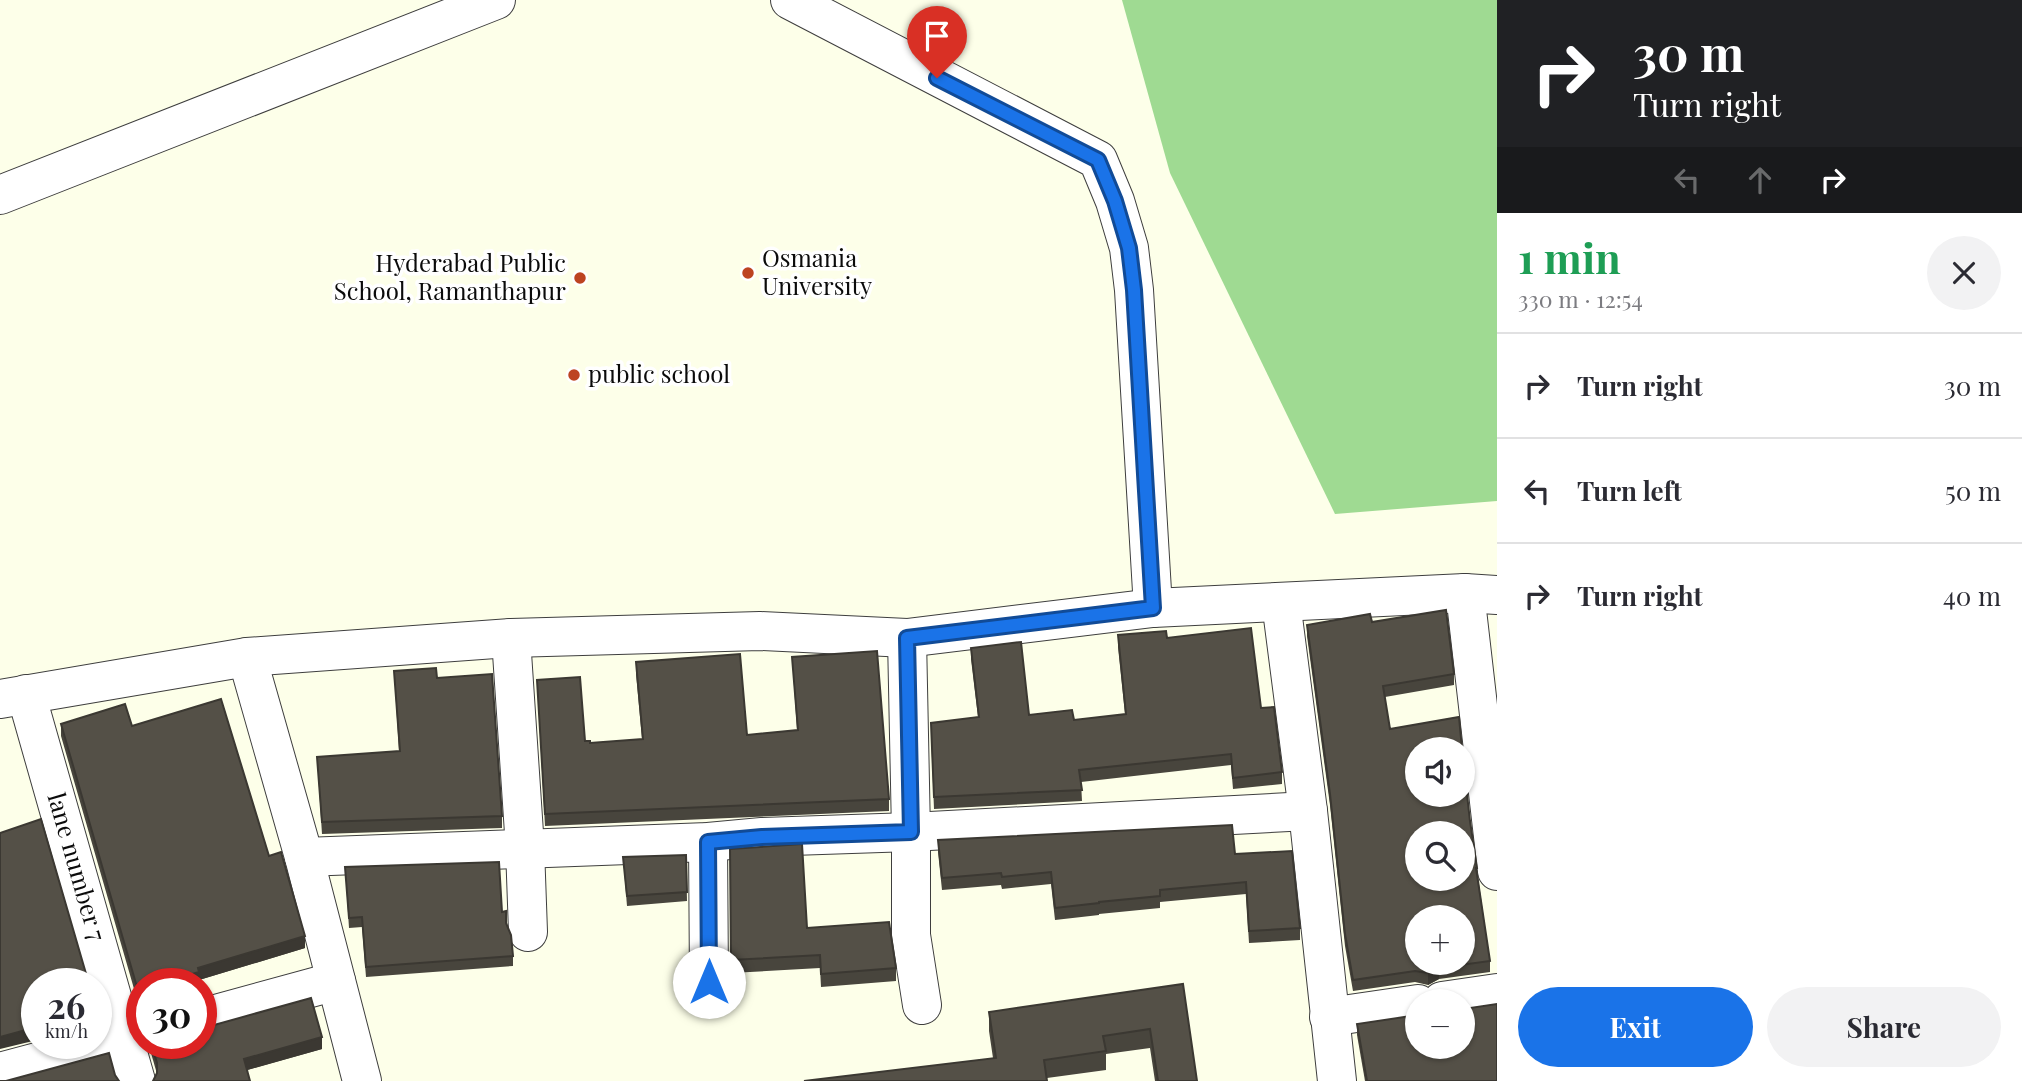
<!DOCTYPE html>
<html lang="en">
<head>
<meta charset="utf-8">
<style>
	body { margin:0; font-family:"Playfair Display",serif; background:#f2f2f3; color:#2b2b33; height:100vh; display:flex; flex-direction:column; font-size:26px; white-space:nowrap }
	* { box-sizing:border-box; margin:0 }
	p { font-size:23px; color:#7c7c81 }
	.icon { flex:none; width:38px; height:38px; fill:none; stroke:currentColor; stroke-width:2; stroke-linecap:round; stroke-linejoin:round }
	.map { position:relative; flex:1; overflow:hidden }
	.side { display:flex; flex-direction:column; background:#fff; width:525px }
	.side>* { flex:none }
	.top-card { background:#202124; color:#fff; overflow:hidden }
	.controls { position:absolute; left:1405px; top:737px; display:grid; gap:14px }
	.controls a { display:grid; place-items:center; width:70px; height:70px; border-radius:50%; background:#fff; box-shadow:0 2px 5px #0004; font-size:35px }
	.speed { position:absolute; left:21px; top:968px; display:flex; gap:14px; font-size:35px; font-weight:700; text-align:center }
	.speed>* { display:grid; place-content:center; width:91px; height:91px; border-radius:50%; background:#fff; box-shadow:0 2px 5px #0004; line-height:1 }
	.speed small { font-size:18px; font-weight:400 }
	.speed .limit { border:10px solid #d22; background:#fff; color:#111 }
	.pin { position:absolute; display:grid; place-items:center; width:60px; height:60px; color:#fff; margin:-72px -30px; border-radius:50% 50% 50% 0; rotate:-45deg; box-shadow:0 0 7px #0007 }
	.pin .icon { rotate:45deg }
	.me { position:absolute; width:77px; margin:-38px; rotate:0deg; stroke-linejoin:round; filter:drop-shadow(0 0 5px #0008) }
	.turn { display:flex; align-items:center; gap:24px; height:147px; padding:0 21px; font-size:32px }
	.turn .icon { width:91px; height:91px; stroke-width:2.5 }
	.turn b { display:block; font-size:49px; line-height:60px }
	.lanes { display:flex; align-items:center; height:66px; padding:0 21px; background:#0003; justify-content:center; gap:35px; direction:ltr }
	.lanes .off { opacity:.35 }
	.round { display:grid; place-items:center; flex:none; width:74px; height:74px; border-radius:37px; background:#f2f2f3 }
	.headline { display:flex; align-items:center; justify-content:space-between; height:119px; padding:0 21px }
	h1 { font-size:42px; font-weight:700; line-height:52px; color:#1e9e55 }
	.button { display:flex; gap:14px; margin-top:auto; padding:14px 21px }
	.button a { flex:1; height:80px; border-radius:42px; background:#1a73e8; color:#fff; font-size:28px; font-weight:700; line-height:80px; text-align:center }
	.button a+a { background:#f2f2f3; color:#2b2b33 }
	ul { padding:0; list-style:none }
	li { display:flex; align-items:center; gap:21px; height:105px; padding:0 21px; border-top:2px solid #e1e1e2 }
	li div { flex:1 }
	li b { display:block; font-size:26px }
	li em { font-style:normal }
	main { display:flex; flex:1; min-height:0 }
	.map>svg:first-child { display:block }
	.forest { fill:#9fda92 }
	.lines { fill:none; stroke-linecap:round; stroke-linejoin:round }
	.minor-casing { stroke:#3e3e3e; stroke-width:40 }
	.minor { stroke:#fff; stroke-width:38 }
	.wall { fill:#48453d }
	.shaded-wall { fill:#3b3832 }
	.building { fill:#545047; stroke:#3b3832; stroke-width:2; fill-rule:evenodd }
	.route-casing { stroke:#114b97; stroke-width:18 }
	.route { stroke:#1a73e8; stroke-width:12 }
	.poi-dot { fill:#bd4321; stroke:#fff; stroke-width:2.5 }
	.labels { text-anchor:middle; stroke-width:7; stroke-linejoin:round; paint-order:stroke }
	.poi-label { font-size:24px; fill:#0b0b0b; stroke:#fff; text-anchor:start }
	.street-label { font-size:24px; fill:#0b0b0b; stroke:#fff }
</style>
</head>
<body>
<main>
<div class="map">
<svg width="1497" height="1081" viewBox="0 0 1497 1081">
	<rect width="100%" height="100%" fill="#fdffe9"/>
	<path class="forest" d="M1122,0H1497V501L1335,514L1170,173Z"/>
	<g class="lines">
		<g class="minor-casing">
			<g id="minor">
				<path d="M790,0L1098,160L1115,201L1129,248L1134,290L1153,608"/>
				<path d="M0,195L496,0"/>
				<path d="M1465,593L1497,871"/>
				<path d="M1281,602L1308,811L1337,1081"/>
				<path d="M511,638L525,848L528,932"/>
				<path d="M907,638L911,832V935L922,1005"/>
				<path d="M247,657L304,857L362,1081"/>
				<path d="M26,694L136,1081"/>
				<path d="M0,699L247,657L511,638L760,631L907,638L1153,608L1465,593L1497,595"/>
				<path d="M708,842L709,982"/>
				<path d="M304,857L708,842L762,837L911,832L1308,811"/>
				<path d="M1442,1001L1497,993"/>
				<path d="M1329,1017L1418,1004"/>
				<path d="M201,1018L336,981"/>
				<path d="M0,1072L142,1034"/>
			</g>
		</g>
		<use href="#minor" class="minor"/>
	</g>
	<g class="wall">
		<path d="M1372,622L1454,674V685L1385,697L1390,729L1470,821L1490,961V972L1439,979L1428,985L1415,982L1353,991L1345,946L1330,805L1307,636V625Z"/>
		<path d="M1118,635L1167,638L1261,708L1282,772V784L1233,789L1231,765L1081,782L1082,801L934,809L931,734L978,717L971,659V648L1029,715L1074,720L1125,714L1118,647Z"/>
		<path d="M792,657L889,799V811L545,826L537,680L585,741L590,743L642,739L636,674V662L747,735L797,730Z"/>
		<path d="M394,671L437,678L502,816V828L322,834L317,757L399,751Z"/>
		<path d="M61,724L132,726L269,856L305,948L199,980V984H142L141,1013L61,736Z"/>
		<path d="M938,840L1235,854L1300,928V940L1249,943L1246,894L1160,902V908L1099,914V915L1055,920L1051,884L1002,889L1001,885L942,890L938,852Z"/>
		<path d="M730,849L807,928L896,968V981L821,987L820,968L731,973Z"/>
		<path d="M686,855L687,901L627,906L623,857Z"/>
		<path d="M345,867L502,912L506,923L513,956V966L366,977L362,927L349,928Z"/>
		<path d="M1183,984L1197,1081H1155L1150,1048L1106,1054V1070L1047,1078L993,1058L989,1031V1012Z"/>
		<path d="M1357,1024L1497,1081H1365L1357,1035Z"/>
		<path d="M151,1043L322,1049L247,1070L157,1074L151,1053Z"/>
	</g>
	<g class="shaded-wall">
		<path d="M305,936V948L199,980V984H169V981L198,968Z"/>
		<path d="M1439,968V979L1428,985V973Z"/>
		<path d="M37,1027V1040L0,1049V1037Z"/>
		<path d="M322,1037V1049L244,1071V1059Z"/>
	</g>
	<g class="building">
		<path d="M1446,610L1454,674L1383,686L1390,729L1459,717L1462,749H1418V794H1463V758L1470,821L1477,868H1476L1490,961L1439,968L1428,973L1415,971L1353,980L1345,934L1330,794L1307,625L1370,614L1372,622ZM1418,833H1463V878H1418ZM1418,917H1463V962H1418Z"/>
		<path d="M1251,628L1261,708L1274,707L1282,772L1233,778L1231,754L1079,770L1082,790L934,797L931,723L979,717L971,648L1021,642L1029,715L1072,710L1074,720L1126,714L1118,635L1166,631L1167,638Z"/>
		<path d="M877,651L889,799L545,814L537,680L580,677L585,741H590V743L643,739L636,662L740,654L747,735L798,730L792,657Z"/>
		<path d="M436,668L437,678L492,674L502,816L322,822L317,757L400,751L394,671Z"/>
		<path d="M221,699L269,856L281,852L305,936L198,968L199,972L169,981V984H142L141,1001L61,724L125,704L132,726Z"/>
		<path d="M41,819L89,984H37V1027L0,1037V833Z"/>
		<path d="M1232,825L1235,854L1292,851L1300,928L1249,931L1246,882L1160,890V896L1099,902V903L1055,908L1051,872L1002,877L1001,873L942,878L938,840Z"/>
		<path d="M802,844L807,928L889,922L896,968L821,974L820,955L731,960L730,849Z"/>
		<path d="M686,855L687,892L627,896L623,857Z"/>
		<path d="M499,862L502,912L506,911V923L511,935L513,956L366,967L362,917L349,918L345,867Z"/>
		<path d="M1183,984L1197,1081H1158L1150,1029L1103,1036L1106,1051L1044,1060L1047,1081H804L996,1058L989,1012Z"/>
		<path d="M311,998L322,1037L244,1059L250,1081H153L157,1073V1063L151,1043H201V1027H207Z"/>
		<path d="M1497,1004V1081H1367L1357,1024L1418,1015V1046H1463V1009Z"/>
		<path d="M109,1053L115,1075L119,1081H0H6Z"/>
	</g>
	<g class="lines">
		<g class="route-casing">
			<path id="route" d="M709,982L708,842L762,837L911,832L907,638L1153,608L1134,290L1129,248L1115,201L1098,160L937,78"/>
		</g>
		<use href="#route" class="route"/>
	</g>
	<g class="poi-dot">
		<circle cx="748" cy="273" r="7"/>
		<circle cx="580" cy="278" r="7"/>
		<circle cx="574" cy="375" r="7"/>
	</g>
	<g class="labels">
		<g class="poi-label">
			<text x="762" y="267">Osmania<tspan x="762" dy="28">University</tspan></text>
			<text x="566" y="272" text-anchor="end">Hyderabad Public<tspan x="566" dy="28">School, Ramanthapur</tspan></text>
			<text x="588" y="383">public school</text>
		</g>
		<g class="street-label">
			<text transform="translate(76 867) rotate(74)" y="8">lane number 7</text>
		</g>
	</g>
</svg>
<div class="controls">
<a><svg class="icon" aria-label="sound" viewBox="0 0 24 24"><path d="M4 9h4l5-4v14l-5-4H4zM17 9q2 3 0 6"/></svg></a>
<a><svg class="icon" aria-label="search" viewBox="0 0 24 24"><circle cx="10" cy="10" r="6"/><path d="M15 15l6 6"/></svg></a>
<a>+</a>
<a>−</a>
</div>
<div class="speed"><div>26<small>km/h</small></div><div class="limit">30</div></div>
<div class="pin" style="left:937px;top:78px;background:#d93025"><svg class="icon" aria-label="arrive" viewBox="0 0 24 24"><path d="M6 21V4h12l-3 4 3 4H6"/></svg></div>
<svg class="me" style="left:709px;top:982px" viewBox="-20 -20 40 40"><circle r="19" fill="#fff"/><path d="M0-13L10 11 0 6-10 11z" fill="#1a73e8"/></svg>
</div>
<section class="side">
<div class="top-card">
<div class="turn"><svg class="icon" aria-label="right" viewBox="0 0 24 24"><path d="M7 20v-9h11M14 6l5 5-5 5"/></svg><div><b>30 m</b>Turn right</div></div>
<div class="lanes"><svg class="icon off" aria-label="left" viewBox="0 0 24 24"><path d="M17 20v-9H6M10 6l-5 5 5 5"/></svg><svg class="icon off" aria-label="ahead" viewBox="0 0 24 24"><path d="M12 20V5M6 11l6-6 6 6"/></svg><svg class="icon" aria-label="right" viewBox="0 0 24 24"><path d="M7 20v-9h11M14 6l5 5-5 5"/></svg></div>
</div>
<div class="headline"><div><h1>1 min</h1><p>330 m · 12:54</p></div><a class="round"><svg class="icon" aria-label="close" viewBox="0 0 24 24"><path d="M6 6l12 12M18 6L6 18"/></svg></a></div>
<ul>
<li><svg class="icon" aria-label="right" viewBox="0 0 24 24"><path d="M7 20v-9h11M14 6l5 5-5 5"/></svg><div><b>Turn right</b></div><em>30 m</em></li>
<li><svg class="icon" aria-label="left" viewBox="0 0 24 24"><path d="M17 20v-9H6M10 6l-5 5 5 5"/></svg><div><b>Turn left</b></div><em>50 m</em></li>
<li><svg class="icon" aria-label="right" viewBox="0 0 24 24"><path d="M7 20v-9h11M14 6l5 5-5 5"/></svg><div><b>Turn right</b></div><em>40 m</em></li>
</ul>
<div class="button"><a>Exit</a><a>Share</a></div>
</section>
</main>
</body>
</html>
